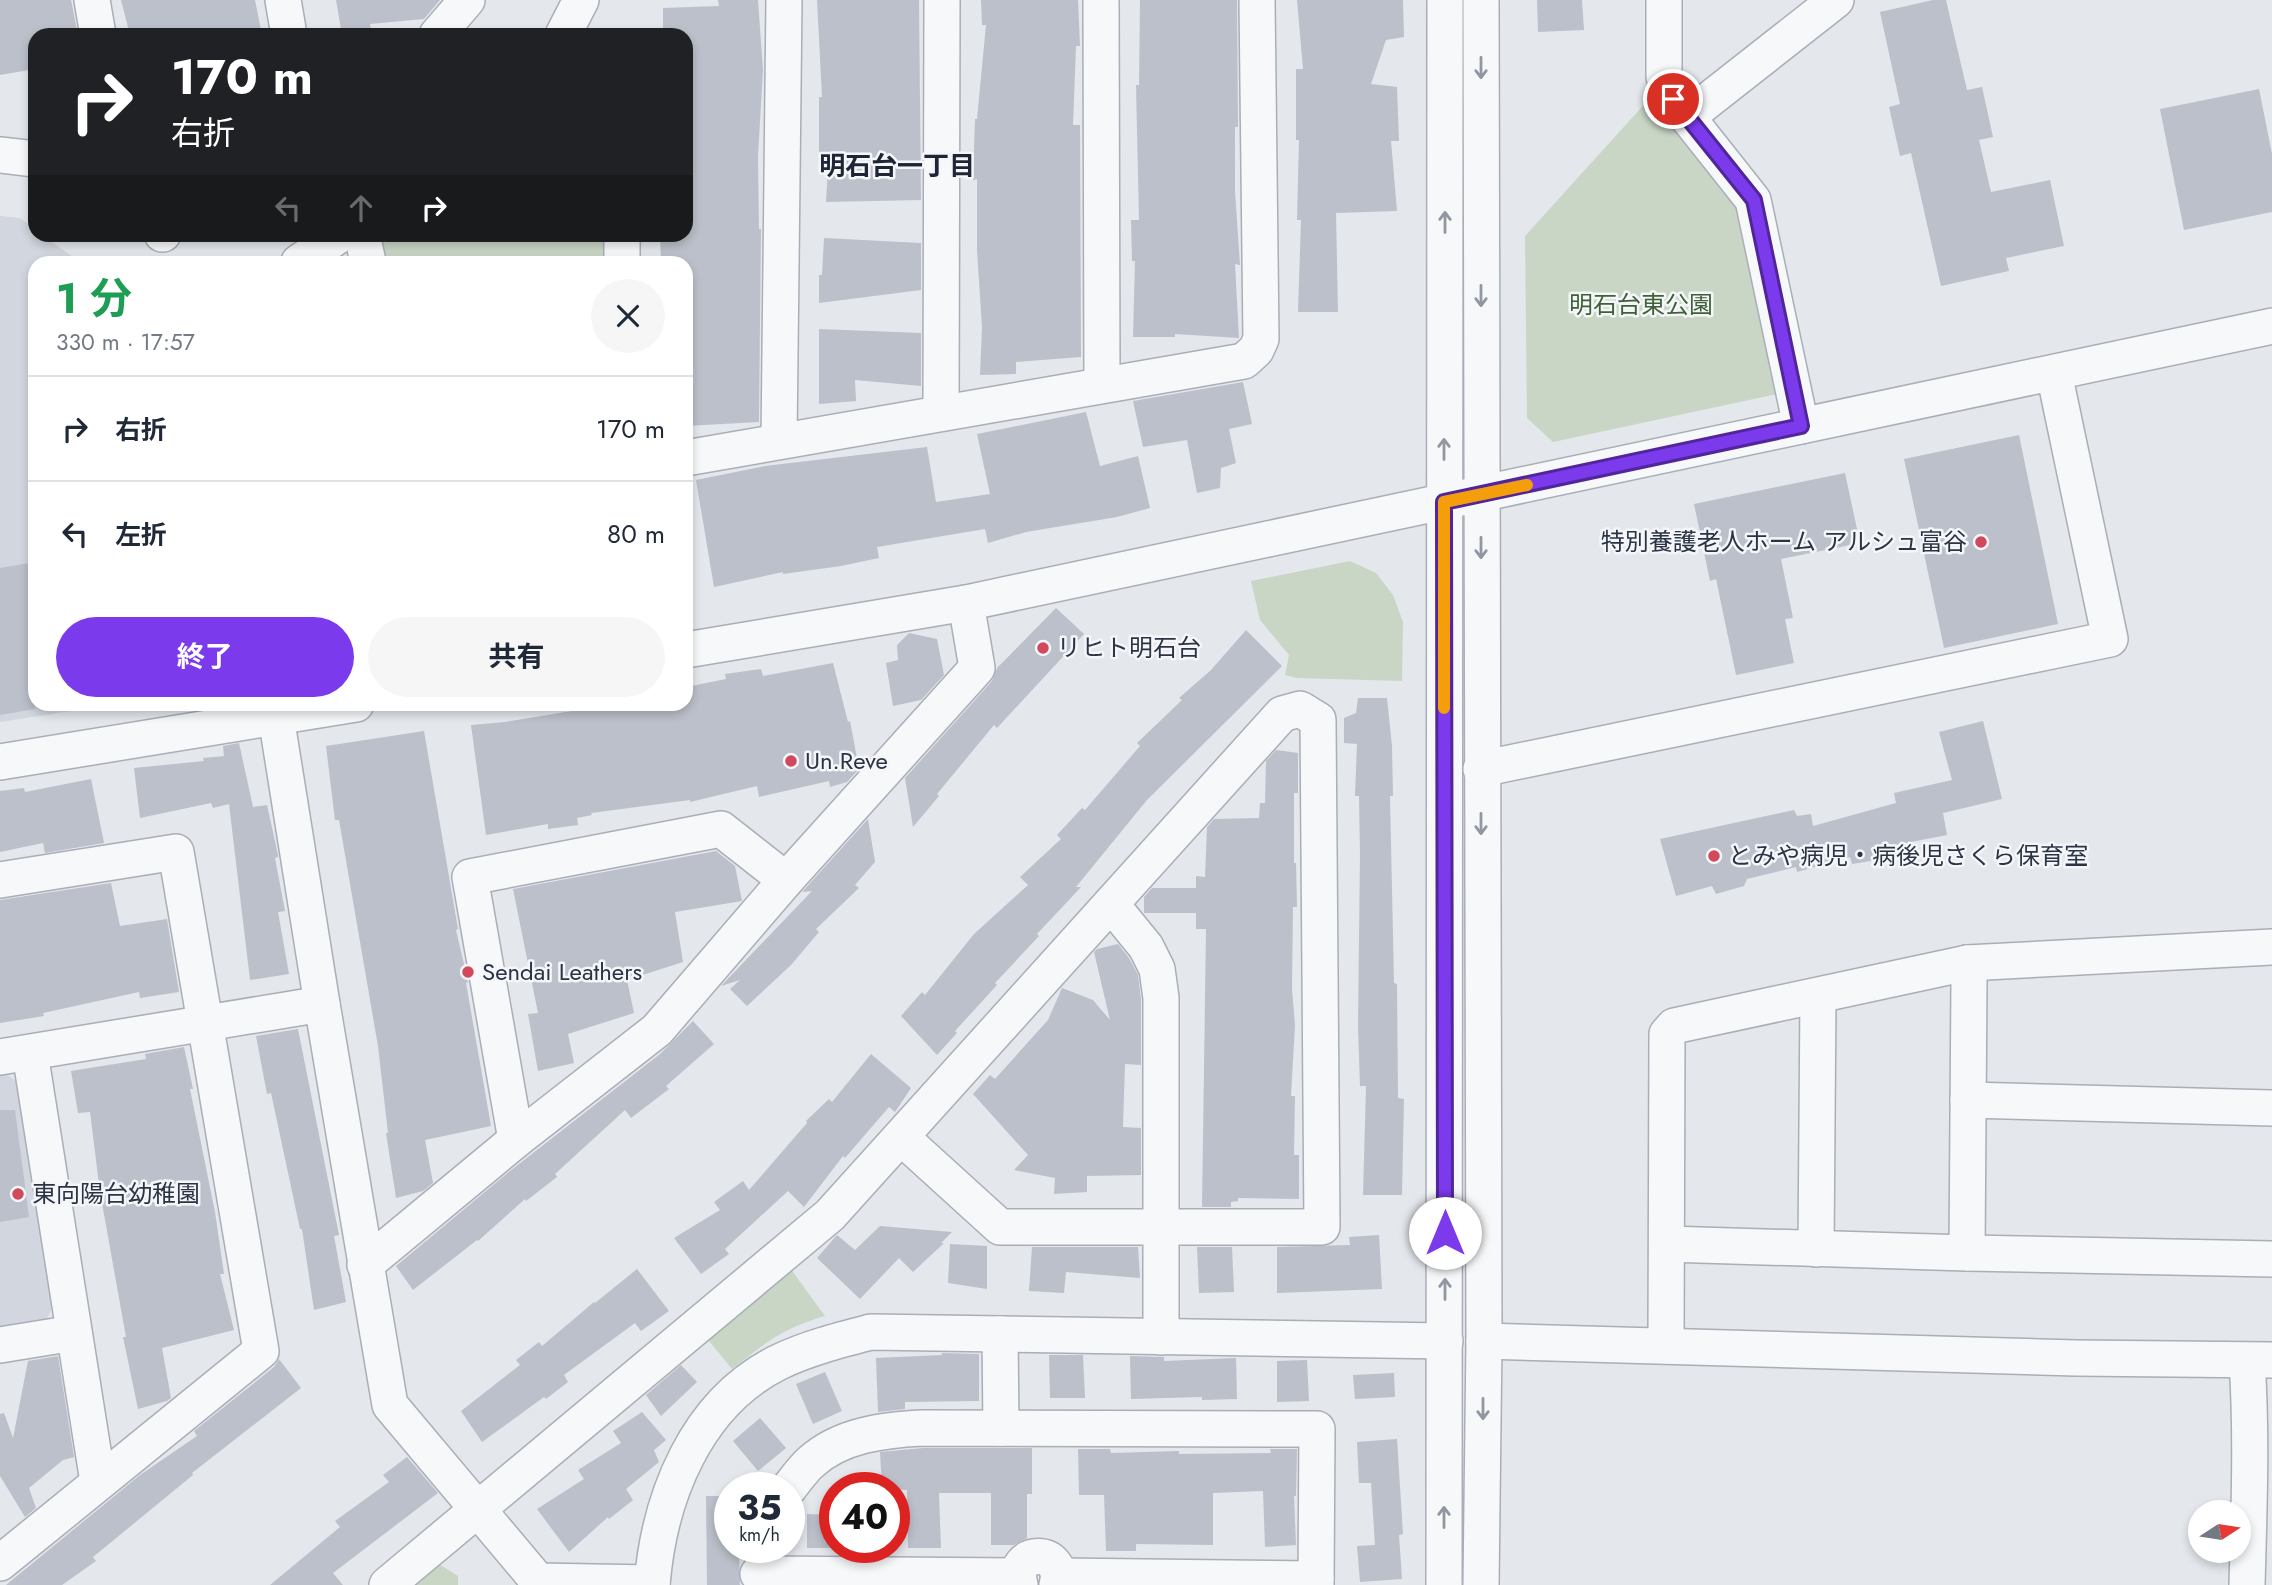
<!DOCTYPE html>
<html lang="ja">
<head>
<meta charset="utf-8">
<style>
	body { margin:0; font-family:Jost,"Noto Sans JP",sans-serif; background:#f6f6f7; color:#1f2937; height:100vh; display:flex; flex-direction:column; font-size:26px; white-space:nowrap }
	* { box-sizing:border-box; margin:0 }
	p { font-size:23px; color:#747a83 }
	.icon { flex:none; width:38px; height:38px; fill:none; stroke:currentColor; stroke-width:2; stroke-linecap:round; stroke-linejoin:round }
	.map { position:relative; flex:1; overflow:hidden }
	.drawer { position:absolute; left:28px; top:256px; width:665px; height:455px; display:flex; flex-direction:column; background:#fff; border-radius:21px; box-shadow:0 4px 10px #0003 }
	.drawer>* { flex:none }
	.top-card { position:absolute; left:28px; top:28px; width:665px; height:214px; border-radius:21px; box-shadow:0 4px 10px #0003; background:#202124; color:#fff; overflow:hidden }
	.needle { width:46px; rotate:78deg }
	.controls { position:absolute; left:2188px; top:1500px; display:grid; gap:14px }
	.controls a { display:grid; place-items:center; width:63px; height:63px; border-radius:50%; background:#fff; box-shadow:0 4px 10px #0003; font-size:35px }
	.speed { position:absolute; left:714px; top:1472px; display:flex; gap:14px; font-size:35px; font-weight:700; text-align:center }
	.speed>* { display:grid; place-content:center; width:91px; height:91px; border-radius:50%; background:#fff; box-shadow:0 4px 10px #0003; line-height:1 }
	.speed small { font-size:18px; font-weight:400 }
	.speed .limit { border:10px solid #d22; background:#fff; color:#111 }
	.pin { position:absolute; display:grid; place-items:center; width:60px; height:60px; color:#fff; margin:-30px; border:4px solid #fff; border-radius:50%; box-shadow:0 2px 7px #0007 }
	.me { position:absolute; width:77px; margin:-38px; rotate:0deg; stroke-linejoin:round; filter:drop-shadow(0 0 5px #0008) }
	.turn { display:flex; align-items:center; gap:24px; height:147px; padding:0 28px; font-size:32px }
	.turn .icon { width:91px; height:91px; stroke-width:2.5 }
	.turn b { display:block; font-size:49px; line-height:60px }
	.lanes { display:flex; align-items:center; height:66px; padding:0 28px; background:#0003; justify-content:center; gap:35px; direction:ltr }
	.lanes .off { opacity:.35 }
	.round { display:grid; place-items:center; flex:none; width:74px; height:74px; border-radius:37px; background:#f6f6f7 }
	.overview { display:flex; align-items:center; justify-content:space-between; height:119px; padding:0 28px }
	h1 { font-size:42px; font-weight:700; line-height:52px; color:#1e9e55 }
	.primary-button { display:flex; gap:14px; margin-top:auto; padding:14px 28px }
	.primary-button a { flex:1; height:80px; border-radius:42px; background:#7c3aed; color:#fff; font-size:28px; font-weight:700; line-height:80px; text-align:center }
	.primary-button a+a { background:#f6f6f7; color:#1f2937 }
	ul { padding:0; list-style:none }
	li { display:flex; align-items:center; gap:21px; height:105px; padding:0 28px; border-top:2px solid #e0e1e3 }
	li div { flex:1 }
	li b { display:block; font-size:26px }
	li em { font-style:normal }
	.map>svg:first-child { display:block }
	.built { fill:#d2d6de }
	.green { fill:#c9d6c5 }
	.building { fill:#bbc0ca }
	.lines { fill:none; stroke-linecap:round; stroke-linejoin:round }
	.minor-casing { stroke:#a9aeb7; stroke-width:38 }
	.minor { stroke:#f7f8fa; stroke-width:35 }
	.oneway { stroke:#9196a0 }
	.route-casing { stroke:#51269a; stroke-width:18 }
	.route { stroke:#7c3aed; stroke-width:12 }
	.slow { stroke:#f59e0b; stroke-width:12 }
	.poi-dot { fill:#d1495b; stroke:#f4f6f9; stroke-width:2.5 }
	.labels { text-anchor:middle; stroke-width:5; stroke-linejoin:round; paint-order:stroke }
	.park-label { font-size:24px; fill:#3f6138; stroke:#f4f6f9 }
	.poi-label { font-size:24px; fill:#2b3445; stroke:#f4f6f9; text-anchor:start }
	.neighbourhood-label { font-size:26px; font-weight:bold; fill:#1d2536; stroke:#f4f6f9 }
</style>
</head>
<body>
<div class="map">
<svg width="2272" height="1585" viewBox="0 0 2272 1585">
	<rect width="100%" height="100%" fill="#e4e7ec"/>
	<g class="built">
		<path d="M0,216L20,218L35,229V234L42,235L80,262H35V704H116L0,722Z"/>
		<path d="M0,1070L18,1082L53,1306L43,1327L0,1334Z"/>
	</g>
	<g class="green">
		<path d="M1651,97L1737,205L1777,394L1553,442L1527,418L1525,236Z"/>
		<path d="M376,235H616V262H381Z"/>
		<path d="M1350,561L1376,573L1393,595L1403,622L1402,681L1297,678L1285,675L1289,655L1260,620L1251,581Z"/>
		<path d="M790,1268L825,1316C781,1329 767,1342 732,1369L705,1336Z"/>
		<path d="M434,1561L458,1576V1585H406Z"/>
	</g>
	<g class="building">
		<path d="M0,0H71L78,35H35V69L0,75Z"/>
		<path d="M121,0H255L262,35H130Z"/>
		<path d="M336,0H440L424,19L370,24L372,35H342Z"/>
		<path d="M718,0H758L763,70L758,156L759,229H761L759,422L686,426V262H661L660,234H686V35H663V8L719,6Z"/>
		<path d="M817,0H919L921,200L826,202L829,153L819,154V97H822Z"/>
		<path d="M981,0H1078L1080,46H1076L1073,125H1080L1081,357L1016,362V374L980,375L982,327L977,250V179L973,180L975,119H977L986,25H982Z"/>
		<path d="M1140,0H1237L1238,127H1235V191L1240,265L1235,264L1239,338L1175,334V337H1133L1135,261H1132L1131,220H1139L1136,85H1139Z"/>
		<path d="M1297,0H1403L1404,37L1386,40L1371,84L1397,87L1399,141H1391L1397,211L1336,213L1338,312H1298L1301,220H1297L1299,140H1296V69H1303Z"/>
		<path d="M1537,0H1582L1584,30L1538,32Z"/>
		<path d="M1933,0H1946L1967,90L1982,87L1993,137L1979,140L1991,192L2050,180L2064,246L2006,258L2009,271L1941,286L1911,153L1900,156L1889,107L1900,104L1880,12Z"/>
		<path d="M2259,89L2272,154V212L2184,230L2160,109Z"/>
		<path d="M824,238L921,243V290L819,303V275H822Z"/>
		<path d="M819,329L921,333V386L855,380L856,401L819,404Z"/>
		<path d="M1243,382L1252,424L1229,429L1236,463L1221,468L1220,488L1197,493L1187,440L1143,447L1133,401Z"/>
		<path d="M1086,412L1100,466L1138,456L1150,508L1117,517L1026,532L988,543L985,529L877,547L879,558L841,566L783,574V572L714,587L696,480L765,466L927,447L936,502L990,494L977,434Z"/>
		<path d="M2019,435L2058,624L1944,648L1904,459Z"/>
		<path d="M1845,473L1860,543L1781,559L1793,618L1785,619L1794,663L1736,675L1716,579L1710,581L1694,504Z"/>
		<path d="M35,562V709L0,715V568Z"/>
		<path d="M1056,608L1084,634L997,728L994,725L937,794L939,796L913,827L905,778L992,681L997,668Z"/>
		<path d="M1246,630L1282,666L1147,800L1076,887H1081L1037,934L1039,936L995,983L997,985L955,1031L957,1033L937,1055L901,1016L922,992L925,995L974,934L1028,885L1020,877L1061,839L1057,835L1082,808L1085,810L1140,746L1137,743L1182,700L1179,698L1211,670Z"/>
		<path d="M909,633L937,639L944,675L921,700L893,706L886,663L898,660L897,645Z"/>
		<path d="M833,663L848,722L850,721L859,769L847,782L830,787L829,781L759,797L757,786L690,802V800L591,813L592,815L577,818L578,825L548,829V824L486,835L471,725L505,722L596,707V704H686V687L726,679L725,674L761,669L763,676Z"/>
		<path d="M1358,698H1387L1392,746L1393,796H1390L1394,983L1397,984L1398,1098L1404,1099L1402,1195H1363L1366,1086H1360L1358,1026L1360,855L1359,796H1355L1357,744L1344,743V718L1356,713Z"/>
		<path d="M1983,721L2002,799L1943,813L1947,835L1880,848L1883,859L1852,864L1850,857L1797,872L1796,867L1747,879L1744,886L1716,894L1712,886L1676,896L1660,839L1794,810L1797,816L1811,814L1813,826L1896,803L1894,793L1952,780L1939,732Z"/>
		<path d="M424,731L458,929L456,930L467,977L468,982L466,983L491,1126L425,1140L433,1183L423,1191L396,1198L386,1133H388L378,1046L339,820H335L326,746Z"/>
		<path d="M239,743L253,807L267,805L278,855V857L275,858L285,911L278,912L289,974L250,980L229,804L213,808L211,803L140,818L134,768L204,761L203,758L224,756L223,746Z"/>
		<path d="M1276,750L1298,753V793H1294V863H1296L1297,907H1293L1292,989L1295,1025L1291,1096H1295L1294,1155H1299V1199L1238,1198V1201L1231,1202V1207H1202L1206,929H1196V913H1144V897L1152,888H1196V876L1205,877L1207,827L1214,819L1259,818L1260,803H1265L1266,761Z"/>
		<path d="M91,779L104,843L45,853L43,843L0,852V791L24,788L25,792Z"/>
		<path d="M868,819L875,862L855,885L859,888L816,929L819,932L791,965L747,1006L730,989L740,980L721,986L812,891L802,892Z"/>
		<path d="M716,851L735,866L742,901L675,912L683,962L627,980L634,1013L568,1034L574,1063L538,1071L528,1014L538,1013L513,889Z"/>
		<path d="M111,883L120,926L167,919L179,992L140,998L139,992L43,1013L44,1016L0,1023V900Z"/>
		<path d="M1118,944L1129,958L1138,975L1141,999V1065L1125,1064L1123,1127L1141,1128V1175L1087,1176V1192L1054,1194L1055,1178L1014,1170L1028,1155L973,1094L990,1075L995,1079L1048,1020L1062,988L1093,1000L1110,1020L1094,952L1097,949Z"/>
		<path d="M693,1021L714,1044L666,1086L669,1089L631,1118L625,1110L555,1174L557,1177L526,1201L525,1199L478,1241L477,1240L413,1290L396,1266L510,1171L660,1054Z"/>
		<path d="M298,1029L339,1235L334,1236L346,1302L314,1310L302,1229H300L271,1093L267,1094L256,1036Z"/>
		<path d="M184,1047L193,1089H190L215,1212L224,1274H220L234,1330L162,1348L171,1398L167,1401L138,1409L123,1337H126L100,1192L90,1112L78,1113L71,1071L146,1059L145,1054Z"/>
		<path d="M871,1054L911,1088L895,1112L889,1107L845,1158L843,1156L804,1207L788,1191L725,1249L729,1254L701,1274L674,1238L720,1210L714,1202L743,1181L749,1190L807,1123L806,1121L829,1099L832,1102Z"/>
		<path d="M0,1110H15L29,1217L0,1222Z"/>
		<path d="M880,1226L952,1232L941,1243H944L913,1272L899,1258L860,1299L817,1258L837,1235L855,1250Z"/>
		<path d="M1379,1235L1382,1289L1277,1293V1247L1350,1245L1349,1237Z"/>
		<path d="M950,1244L987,1246V1289L948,1283Z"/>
		<path d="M1032,1247H1138L1140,1278L1066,1272L1064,1293L1029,1291Z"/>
		<path d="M1197,1247H1232L1234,1292L1199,1293Z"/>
		<path d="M637,1269L669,1311L641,1331L635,1323L564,1375L568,1382L546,1399L544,1397L482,1442L461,1411L520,1365L516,1360L539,1342L542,1346L594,1302L595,1303Z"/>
		<path d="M942,1353L979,1354V1401L905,1402V1409L878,1412L876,1358L942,1355Z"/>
		<path d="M1049,1355H1083L1085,1398H1050Z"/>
		<path d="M58,1356L74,1457L63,1460L29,1488L36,1508L25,1517L0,1476V1414L4,1413L13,1438L28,1361Z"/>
		<path d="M1130,1356L1164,1357V1361L1236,1358L1237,1399L1202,1400V1397L1131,1399Z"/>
		<path d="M279,1359L301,1388L192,1473L193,1475L93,1557L96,1561L62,1585H6L140,1475L197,1436L194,1431L274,1367Z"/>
		<path d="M1307,1360L1309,1401L1277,1402V1361Z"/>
		<path d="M681,1365L697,1382L661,1416L646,1395Z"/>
		<path d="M825,1372L842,1411L813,1424L796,1384Z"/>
		<path d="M1394,1373L1395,1397L1355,1399L1353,1375Z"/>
		<path d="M642,1412L666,1440L654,1450L659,1462L626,1489L633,1500L609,1519L608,1517L569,1552L537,1509L584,1479L578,1470L621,1443L613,1431Z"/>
		<path d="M760,1418L786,1448L758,1471L733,1441Z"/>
		<path d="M1397,1439L1403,1534L1399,1535L1402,1579L1360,1582L1357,1546L1375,1545L1371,1483H1359L1357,1442Z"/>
		<path d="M923,1448H1032V1494H1027V1538L1014,1545H991V1493H939L941,1548H908L907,1490L882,1488L880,1452Z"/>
		<path d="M1078,1449H1110L1111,1453L1179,1451V1454L1271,1453L1270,1449H1297L1296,1496H1294L1296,1545L1265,1547L1263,1491L1213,1493V1545L1136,1544V1551H1106L1104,1495H1079Z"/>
		<path d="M407,1457L438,1493L333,1573L343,1585H270L340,1527L335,1521L389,1482L383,1475Z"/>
		<path d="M706,1496H730V1547H739L740,1585H707Z"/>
		<path d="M807,1514L835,1515V1548H807Z"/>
	</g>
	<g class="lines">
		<g class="minor-casing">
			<g id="minor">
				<path d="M92,0L98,35"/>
				<path d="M283,0L289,35"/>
				<path d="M1101,0L1102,384"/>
				<path d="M1481,0L1484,1341L1481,1585"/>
				<path d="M1664,0V77L1673,99L1753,200L1801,426"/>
				<path d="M437,35L467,0"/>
				<path d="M563,35L581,0"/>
				<path d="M1687,117L1836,0"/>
				<path d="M0,155L35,159"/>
				<path d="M162,234H163"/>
				<path d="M362,234L368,262"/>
				<path d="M299,262L341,234"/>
				<path d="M622,262V234"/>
				<path d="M941,413L942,0"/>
				<path d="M779,441L784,0"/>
				<path d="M686,458L1244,361L1256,350L1261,339L1257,0"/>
				<path d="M686,650L966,603L2272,326"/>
				<path d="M274,704L322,1004L390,1405L538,1581L652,1583"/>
				<path d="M0,762L356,704"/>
				<path d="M1481,769L2110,639L2054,373"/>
				<path d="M0,880L176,852L261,1351L0,1563"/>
				<path d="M1111,904L1146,947L1157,969L1161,998V1337"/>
				<path d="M1967,963L1969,981L1967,1253"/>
				<path d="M30,1053L98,1482"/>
				<path d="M0,1057L322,1004"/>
				<path d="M1968,1100L2272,1108"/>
				<path d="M516,1140L470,877L721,829L786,880"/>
				<path d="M1667,1244L1967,1253L2272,1259"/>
				<path d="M1816,1249L1818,996"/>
				<path d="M365,1265L516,1140L657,1030L786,880L977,668L966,603"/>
				<path d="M1000,1334L1001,1428"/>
				<path d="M1484,1341L2076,1358L2272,1360"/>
				<path d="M0,1345L74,1333"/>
				<path d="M1666,1345L1667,1034L1674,1026L1967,963L2272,947"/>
				<path d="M789,1488C796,1479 803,1469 811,1462C841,1435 883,1430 922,1428L1317,1429L1316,1585"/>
				<path d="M758,1574L1017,1576"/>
				<path d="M1059,1576L1316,1579"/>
				<path d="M387,1585L830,1215L1282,714L1300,709L1318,720L1322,1227H1000L901,1137"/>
				<path d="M652,1585C659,1497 696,1403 779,1362C808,1348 840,1340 871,1332L1445,1341"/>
				<path d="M1020,1585C1009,1547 1067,1547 1057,1585"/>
				<path d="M1444,1585L1445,0"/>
				<path d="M2247,1585C2249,1510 2252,1435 2247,1361"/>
			</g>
		</g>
		<use href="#minor" class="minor"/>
	</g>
	<defs><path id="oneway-shaft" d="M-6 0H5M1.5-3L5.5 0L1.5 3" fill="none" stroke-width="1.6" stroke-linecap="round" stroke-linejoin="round" transform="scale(1.75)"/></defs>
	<g class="oneway">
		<use href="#oneway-shaft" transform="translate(1481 68) rotate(90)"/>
		<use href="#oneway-shaft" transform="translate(1445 222) rotate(-90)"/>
		<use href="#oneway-shaft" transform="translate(1481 296) rotate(90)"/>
		<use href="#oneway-shaft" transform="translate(1444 449) rotate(-90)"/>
		<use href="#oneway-shaft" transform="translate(1481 548) rotate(90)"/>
		<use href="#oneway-shaft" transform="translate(1481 824) rotate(90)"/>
		<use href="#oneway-shaft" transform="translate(1445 1289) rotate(-90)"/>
		<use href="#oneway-shaft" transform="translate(1483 1409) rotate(90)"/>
		<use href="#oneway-shaft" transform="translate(1444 1517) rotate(-90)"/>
	</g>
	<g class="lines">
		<g class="route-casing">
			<path id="route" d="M1445,1233L1444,502L1801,426L1754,200L1673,99"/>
		</g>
		<use href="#route" class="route"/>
		<path class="slow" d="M1444,708V502L1527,485"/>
	</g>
	<g class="poi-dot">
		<circle cx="1981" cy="542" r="7"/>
		<circle cx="1043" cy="648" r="7"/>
		<circle cx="791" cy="761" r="7"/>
		<circle cx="1714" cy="856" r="7"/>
		<circle cx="468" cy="972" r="7"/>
		<circle cx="18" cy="1194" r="7"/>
	</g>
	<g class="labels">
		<g class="park-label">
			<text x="1641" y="313">明石台東公園</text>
		</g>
		<g class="poi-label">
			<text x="1967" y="550" text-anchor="end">特別養護老人ホーム アルシュ富谷</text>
			<text x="1057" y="656">リヒト明石台</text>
			<text x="805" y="769">Un.Reve</text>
			<text x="1728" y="864">とみや病児・病後児さくら保育室</text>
			<text x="482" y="980">Sendai Leathers</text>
			<text x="32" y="1202">東向陽台幼稚園</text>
		</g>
		<g class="neighbourhood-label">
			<text x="897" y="175">明石台一丁目</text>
		</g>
	</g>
</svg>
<div class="controls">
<a><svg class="needle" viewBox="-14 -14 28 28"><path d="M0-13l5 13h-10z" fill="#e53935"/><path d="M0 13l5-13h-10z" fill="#747a83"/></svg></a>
</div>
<div class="speed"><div>35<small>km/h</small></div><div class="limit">40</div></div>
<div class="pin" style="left:1673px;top:99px;background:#d93025"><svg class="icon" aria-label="arrive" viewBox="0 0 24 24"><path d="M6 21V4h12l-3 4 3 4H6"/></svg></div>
<svg class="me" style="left:1445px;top:1233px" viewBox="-20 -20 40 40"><circle r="19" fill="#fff"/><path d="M0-13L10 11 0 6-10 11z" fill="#7c3aed"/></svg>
<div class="top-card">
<div class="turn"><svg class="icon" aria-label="right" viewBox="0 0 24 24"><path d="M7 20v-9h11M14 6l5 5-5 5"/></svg><div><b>170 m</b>右折</div></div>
<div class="lanes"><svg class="icon off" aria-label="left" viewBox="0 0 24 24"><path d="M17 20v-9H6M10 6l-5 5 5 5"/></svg><svg class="icon off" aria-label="ahead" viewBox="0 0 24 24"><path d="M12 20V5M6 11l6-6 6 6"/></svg><svg class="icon" aria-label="right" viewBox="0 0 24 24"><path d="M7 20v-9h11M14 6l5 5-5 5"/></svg></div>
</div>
<section class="drawer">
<div class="overview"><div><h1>1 分</h1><p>330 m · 17:57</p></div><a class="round"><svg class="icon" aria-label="close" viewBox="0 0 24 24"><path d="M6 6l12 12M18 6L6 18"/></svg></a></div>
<ul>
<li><svg class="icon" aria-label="right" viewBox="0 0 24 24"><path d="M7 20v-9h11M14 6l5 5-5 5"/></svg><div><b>右折</b></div><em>170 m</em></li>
<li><svg class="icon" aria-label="left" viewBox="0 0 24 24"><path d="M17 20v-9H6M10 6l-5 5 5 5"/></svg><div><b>左折</b></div><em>80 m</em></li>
</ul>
<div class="primary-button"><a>終了</a><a>共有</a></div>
</section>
</div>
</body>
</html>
